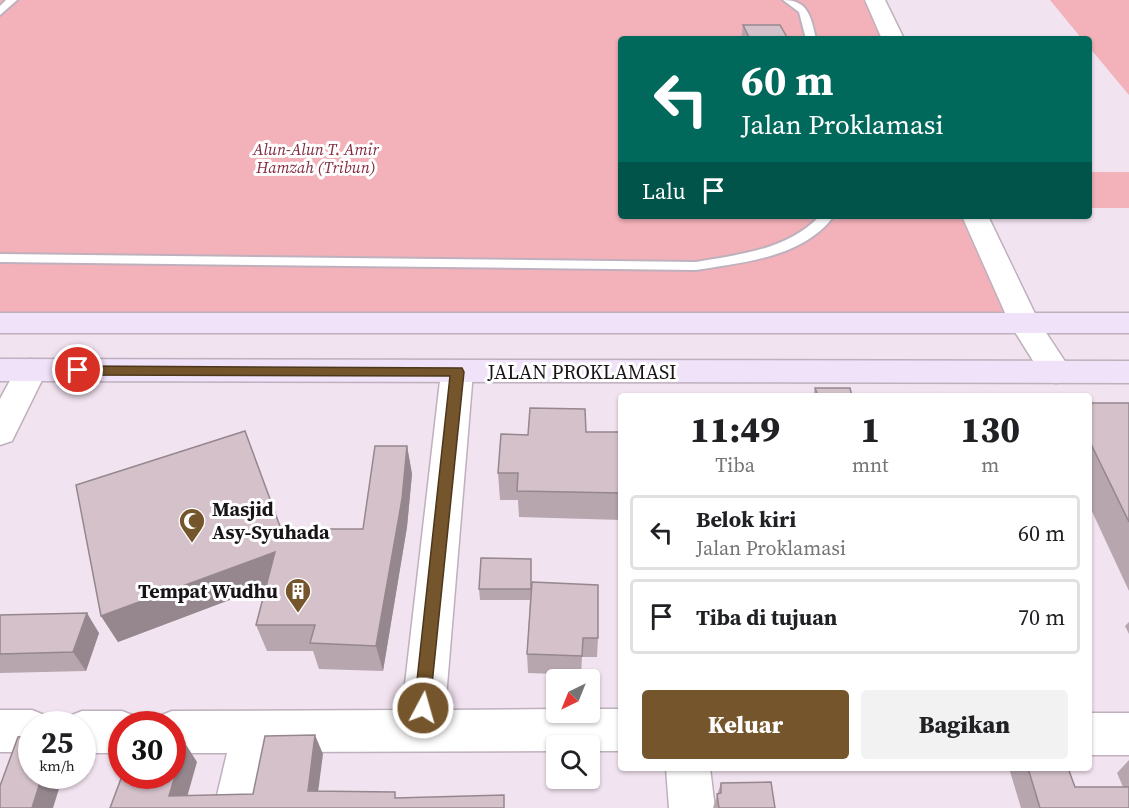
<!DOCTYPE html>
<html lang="id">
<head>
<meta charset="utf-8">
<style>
	body { margin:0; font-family:"Source Serif 4",serif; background:#f2f2f2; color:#202124; height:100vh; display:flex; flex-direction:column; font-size:22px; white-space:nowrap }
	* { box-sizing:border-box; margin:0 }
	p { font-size:20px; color:#757577 }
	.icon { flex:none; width:33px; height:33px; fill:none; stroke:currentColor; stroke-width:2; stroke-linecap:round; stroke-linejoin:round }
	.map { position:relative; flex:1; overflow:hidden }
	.side { position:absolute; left:618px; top:393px; width:474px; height:378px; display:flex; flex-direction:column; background:#fff; border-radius:6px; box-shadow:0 2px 4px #0004 }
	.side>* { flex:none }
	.banner { position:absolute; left:618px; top:36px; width:474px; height:183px; border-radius:6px; box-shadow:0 2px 4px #0004; background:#00695c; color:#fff; overflow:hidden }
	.needle { width:39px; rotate:223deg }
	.tools { position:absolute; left:546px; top:669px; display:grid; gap:12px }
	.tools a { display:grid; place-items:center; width:54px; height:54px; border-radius:6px; background:#fff; box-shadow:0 2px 4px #0004; font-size:30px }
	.speed { position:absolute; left:18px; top:711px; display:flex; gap:12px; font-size:30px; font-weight:700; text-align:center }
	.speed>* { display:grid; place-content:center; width:78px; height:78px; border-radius:50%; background:#fff; box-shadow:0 2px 4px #0004; line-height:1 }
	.speed small { font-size:15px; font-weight:400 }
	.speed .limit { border:9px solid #d22; background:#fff; color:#111 }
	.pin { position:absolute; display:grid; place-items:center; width:51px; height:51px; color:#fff; margin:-26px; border:3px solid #fff; border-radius:50%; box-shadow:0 2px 6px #0007 }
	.me { position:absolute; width:66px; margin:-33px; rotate:6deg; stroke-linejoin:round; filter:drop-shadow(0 0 4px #0008) }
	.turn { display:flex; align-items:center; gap:21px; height:126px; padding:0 24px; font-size:27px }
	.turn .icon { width:78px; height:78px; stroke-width:2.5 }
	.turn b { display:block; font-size:42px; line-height:51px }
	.then { display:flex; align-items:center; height:57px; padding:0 24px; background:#0003; gap:12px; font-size:22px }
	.eta { display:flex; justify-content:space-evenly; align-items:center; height:102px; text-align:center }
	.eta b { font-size:36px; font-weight:800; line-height:42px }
	.button { display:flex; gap:12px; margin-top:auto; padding:12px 24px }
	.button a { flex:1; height:69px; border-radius:6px; background:#75552b; color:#fff; font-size:24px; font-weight:800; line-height:69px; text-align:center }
	.button a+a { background:#f2f2f2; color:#202124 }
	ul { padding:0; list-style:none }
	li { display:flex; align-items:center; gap:18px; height:75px; margin:0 12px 9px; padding:0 12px; border:3px solid #e0e0e0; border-radius:6px }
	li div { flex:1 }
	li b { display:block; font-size:22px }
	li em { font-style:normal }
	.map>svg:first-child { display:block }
	.green { fill:#f3b1b9 }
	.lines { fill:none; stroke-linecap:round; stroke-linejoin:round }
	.lane-casing { stroke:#bfb0bd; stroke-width:4 }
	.street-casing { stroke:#bfb0bd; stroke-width:3 }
	.secondary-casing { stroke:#bfb0bd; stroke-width:3 }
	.lane { fill:#fff; fill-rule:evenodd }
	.street { fill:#fff; fill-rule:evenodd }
	.secondary { fill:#efe2f9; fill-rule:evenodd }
	.wall { fill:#b7a6ae }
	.shaded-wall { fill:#95878d }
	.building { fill:#d5c1ca; stroke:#95878d; stroke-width:1.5 }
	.route { fill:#75552b; stroke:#4c371c; stroke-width:1.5 }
	.labels { text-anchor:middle; stroke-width:6; stroke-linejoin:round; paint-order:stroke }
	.far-park-label { font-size:16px; font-style:italic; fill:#822c3f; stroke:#fff }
	.street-label { font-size:20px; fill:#191418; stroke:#fff }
	.poi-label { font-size:20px; font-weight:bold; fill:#191418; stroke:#fff; text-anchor:start }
</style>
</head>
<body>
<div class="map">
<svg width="1129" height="808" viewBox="0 0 1129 808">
	<rect width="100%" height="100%" fill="#f2e3f0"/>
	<g class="green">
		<path d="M0,0H869L887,39H621V216H968L1014,318L0,319Z"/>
		<path d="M1050,0H1129V95L1089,47V39H1082Z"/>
		<rect x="1089" y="172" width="40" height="36"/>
	</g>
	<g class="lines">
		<g class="lane-casing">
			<g id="lane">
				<path d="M6,0H17L0,15V6Z"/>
				<path d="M783,0C809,0 811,18 816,39H806L799,12Z"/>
				<path d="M820,216H834C802,258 744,262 696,270L0,262V254L696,262C741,254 787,250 820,216Z"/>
			</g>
		</g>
		<g class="street-casing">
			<g id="street">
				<path d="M865,0H885L904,39H882Z"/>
				<path d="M962,216H988L1039,322L1072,372L1067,380L1056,383L1045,380L1010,324Z"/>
				<path d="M31,359L42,362L47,370L12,441L0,445V399L20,362Z"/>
				<path d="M457,361L468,364L473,372L445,710L556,709V712H590V709H621V751H590V746H556V751L272,752L260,808H214L227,753H172V724H153L157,717L172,711L402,710L441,372L446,364Z"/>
				<path d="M0,710H32L47,716L51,724H32V752H0Z"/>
				<path d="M82,711H122L137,717L141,724H122V753H82V724H63L67,717Z"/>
				<rect x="1089" y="713" width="40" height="42"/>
				<path d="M666,768H710L715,808H669Z"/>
			</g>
		</g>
		<g class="secondary-casing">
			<g id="secondary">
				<rect x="0" y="313" width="1129" height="20"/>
				<path d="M0,359L1129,361V383L0,381Z"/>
			</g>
		</g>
		<use href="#lane" class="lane"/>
		<use href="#street" class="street"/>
		<use href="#secondary" class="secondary"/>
	</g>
	<g class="wall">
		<path d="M743,25L788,39H741Z"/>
		<path d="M815,388L852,396H813Z"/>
		<path d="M1089,403H1129V591L1089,505Z"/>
		<path d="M586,432H621V520L519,517L518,500H500L498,473L528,435Z"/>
		<path d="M407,446L412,474L407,527L383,671L319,669L313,651H267L256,625L266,586L118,642L101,616L281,529H363Z"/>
		<path d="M531,559V591L598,638L597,657H582L581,675L528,673L527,654L530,600H480L479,589Z"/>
		<path d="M0,615L99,633L86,671L0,673Z"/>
		<path d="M1129,622V634L1125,626Z"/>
		<path d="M1129,760V808H1021L1009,768H1068L1075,787H1123L1117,773Z"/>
		<path d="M721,783L775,808H713Z"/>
	</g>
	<g class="shaded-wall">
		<path d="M407,446L412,474L407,527L383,671L376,646Z"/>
		<path d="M275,552L285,579L118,642L101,616Z"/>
		<path d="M87,613L99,633L86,671L73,652Z"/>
		<path d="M315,735L323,754L316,808L308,791Z"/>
		<path d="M185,743L197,762L184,808L169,796Z"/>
		<path d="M42,776H63L53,808H32Z"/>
	</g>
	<g class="building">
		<path d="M743,25H780L788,39H750Z"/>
		<path d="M815,388H850L852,396H818Z"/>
		<path d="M1089,403H1129V522L1089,440Z"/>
		<path d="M530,408L585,409L586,432H621V493L517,491L518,473H498L501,434L528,435Z"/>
		<path d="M245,431L281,529H363L375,446H407L402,499L376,646L310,643L315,625H256L275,552L101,616L76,485Z"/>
		<path d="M481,558L531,559V589H479Z"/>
		<path d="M532,582L598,585V638H583L582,656L527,654Z"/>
		<path d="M87,613L73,652L0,654V615Z"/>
		<path d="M315,735L308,791L395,792V798L504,795V808H110L122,776H172V743H185L169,796L253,794L265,736Z"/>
		<path d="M32,736V776H42L32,808H0V786L18,737Z"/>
		<path d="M1028,768H1068L1075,787H1129V808H1040Z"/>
		<path d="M771,782L775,808H719L717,794L721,793V783Z"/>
	</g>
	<path class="route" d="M78,366L462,368L464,372L429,714L423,717L417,714L414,708L450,376L78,375L72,370Z"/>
	<defs>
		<g id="mosque-pin" transform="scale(1.35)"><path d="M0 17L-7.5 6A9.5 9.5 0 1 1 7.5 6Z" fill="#75552b" stroke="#fff"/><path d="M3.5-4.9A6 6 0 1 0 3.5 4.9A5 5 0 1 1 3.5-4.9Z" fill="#fff"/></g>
		<g id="building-pin" transform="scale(1.35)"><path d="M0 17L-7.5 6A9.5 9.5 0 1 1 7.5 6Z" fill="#75552b" stroke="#fff"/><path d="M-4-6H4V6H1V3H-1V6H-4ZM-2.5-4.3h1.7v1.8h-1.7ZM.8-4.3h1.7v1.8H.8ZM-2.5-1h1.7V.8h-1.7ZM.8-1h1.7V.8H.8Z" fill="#fff"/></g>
	</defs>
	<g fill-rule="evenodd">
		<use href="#mosque-pin" x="192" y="521"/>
		<use href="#building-pin" x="298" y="591"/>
	</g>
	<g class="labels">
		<g class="far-park-label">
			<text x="316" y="155">Alun-Alun T. Amir<tspan x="316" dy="18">Hamzah (Tribun)</tspan></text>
		</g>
		<g class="street-label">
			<text x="582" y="379">JALAN PROKLAMASI</text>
		</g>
		<g class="poi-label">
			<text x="212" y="516">Masjid<tspan x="212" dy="23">Asy-Syuhada</tspan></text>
			<text x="278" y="598" text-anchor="end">Tempat Wudhu</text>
		</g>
	</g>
</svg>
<div class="tools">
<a><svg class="needle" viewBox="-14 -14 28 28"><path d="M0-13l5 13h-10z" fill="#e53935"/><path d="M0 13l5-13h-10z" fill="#757577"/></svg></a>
<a><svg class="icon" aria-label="search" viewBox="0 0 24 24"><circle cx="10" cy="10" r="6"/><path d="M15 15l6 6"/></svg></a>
</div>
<div class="speed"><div>25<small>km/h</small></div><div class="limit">30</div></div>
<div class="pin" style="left:78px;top:370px;background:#d93025"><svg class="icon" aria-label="arrive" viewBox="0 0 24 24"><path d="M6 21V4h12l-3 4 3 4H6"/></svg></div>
<svg class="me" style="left:423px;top:708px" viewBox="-20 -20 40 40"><circle r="17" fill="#75552b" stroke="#fff" stroke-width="3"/><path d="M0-11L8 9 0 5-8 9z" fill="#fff"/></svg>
<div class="banner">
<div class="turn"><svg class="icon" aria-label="left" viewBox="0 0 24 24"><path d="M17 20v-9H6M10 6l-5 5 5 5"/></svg><div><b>60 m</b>Jalan Proklamasi</div></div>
<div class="then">Lalu<svg class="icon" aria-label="arrive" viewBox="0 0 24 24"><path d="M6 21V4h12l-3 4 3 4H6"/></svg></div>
</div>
<section class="side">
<div class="eta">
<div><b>11:49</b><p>Tiba</p></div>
<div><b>1</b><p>mnt</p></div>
<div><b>130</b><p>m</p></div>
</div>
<ul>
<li><svg class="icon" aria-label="left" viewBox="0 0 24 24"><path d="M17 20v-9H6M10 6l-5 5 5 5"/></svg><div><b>Belok kiri</b><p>Jalan Proklamasi</p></div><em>60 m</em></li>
<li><svg class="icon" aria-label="arrive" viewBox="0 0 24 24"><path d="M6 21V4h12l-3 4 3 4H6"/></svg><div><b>Tiba di tujuan</b></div><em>70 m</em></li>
</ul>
<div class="button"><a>Keluar</a><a>Bagikan</a></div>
</section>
</div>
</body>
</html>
